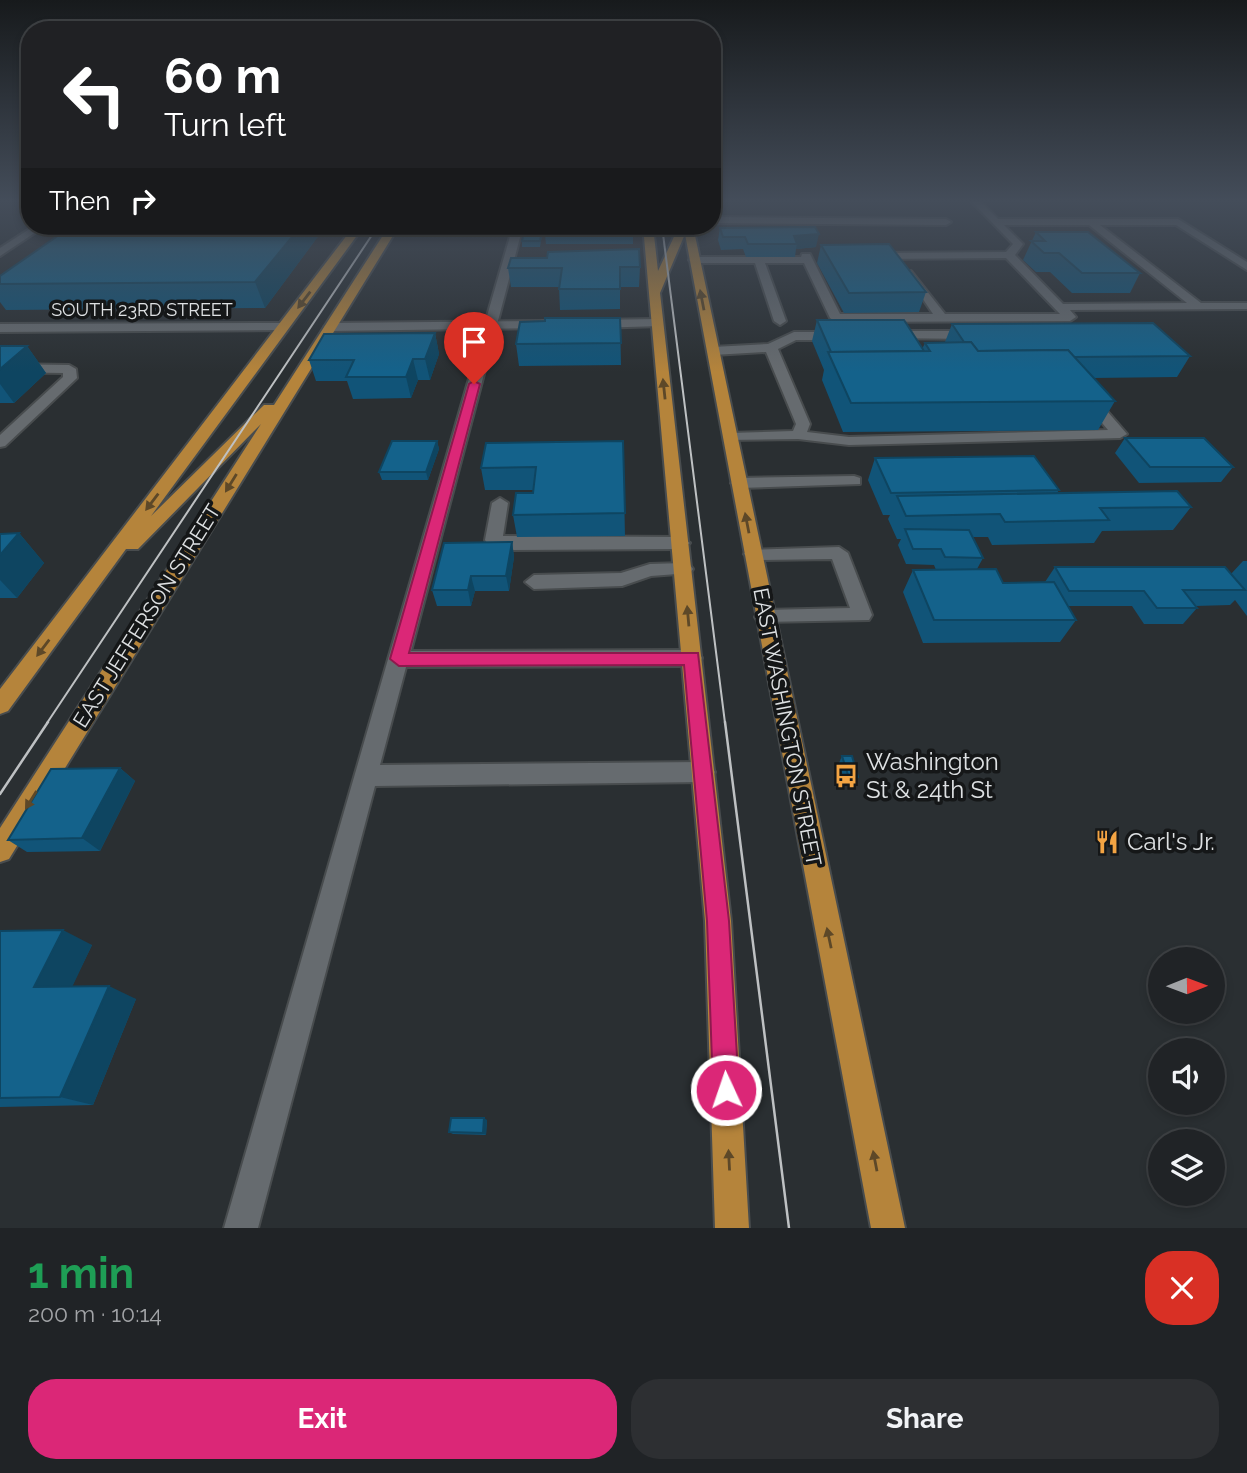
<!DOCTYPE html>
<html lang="en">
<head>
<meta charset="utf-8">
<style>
	body { margin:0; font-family:Raleway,sans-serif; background:#2d2f32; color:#f1f3f6; height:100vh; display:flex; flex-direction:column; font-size:26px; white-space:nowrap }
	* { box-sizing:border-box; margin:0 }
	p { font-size:23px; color:#a2a4a7 }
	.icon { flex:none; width:38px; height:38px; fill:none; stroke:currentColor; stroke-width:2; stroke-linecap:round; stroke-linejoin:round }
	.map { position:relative; height:1228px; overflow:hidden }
	.panel { display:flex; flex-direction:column; background:#202326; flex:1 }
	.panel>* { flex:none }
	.banner { position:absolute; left:21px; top:21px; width:700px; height:214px; border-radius:28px; box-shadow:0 4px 10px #0003,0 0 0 2px #3d4043; background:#202124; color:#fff; overflow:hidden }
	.needle { width:46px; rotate:89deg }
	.buttons { position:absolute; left:1148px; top:947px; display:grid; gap:14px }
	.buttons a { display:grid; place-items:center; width:77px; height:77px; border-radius:50%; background:#202326; box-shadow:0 4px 10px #0003,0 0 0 2px #3d4043; font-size:35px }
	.pin { position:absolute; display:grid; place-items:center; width:60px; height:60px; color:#fff; margin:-72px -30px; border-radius:50% 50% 50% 0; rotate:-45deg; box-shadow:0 0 7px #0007 }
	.pin .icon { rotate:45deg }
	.me { position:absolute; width:77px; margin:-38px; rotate:357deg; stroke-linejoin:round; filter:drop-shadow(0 0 5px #0008) }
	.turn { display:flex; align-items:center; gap:24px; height:147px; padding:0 28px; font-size:32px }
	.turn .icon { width:91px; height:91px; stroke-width:2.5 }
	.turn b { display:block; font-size:49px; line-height:60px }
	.then { display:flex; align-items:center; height:66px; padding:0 28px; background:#0003; gap:14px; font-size:26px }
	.round { display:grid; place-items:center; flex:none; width:74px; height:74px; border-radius:28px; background:#2d2f32 }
	.headline { display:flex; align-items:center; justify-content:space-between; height:119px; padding:0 28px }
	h1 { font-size:42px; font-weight:700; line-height:52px; color:#1e9e55 }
	.button { display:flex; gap:14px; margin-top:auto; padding:14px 28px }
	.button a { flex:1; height:80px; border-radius:28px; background:#db2777; color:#fff; font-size:28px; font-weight:700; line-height:80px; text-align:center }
	.button a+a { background:#2d2f32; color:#f1f3f6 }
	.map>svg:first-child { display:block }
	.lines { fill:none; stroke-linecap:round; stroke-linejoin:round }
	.service-casing { stroke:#484c4e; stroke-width:4 }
	.minor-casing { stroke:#484c4e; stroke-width:4 }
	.primary-casing { stroke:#484c4e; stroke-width:4 }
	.service { fill:#666b6f; fill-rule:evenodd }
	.minor { fill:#666b6f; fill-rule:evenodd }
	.primary { fill:#b5843b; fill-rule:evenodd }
	.tram-far1 { stroke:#bec1c3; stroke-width:2 }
	.tram { stroke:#bec1c3; stroke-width:2.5 }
	.wall { fill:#115478 }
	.shaded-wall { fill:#0e4561 }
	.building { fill:#14628b; stroke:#0e4561; stroke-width:2 }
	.oneway { fill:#5d4828 }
	.route { fill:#db2777; stroke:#8e194d; stroke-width:2 }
	.labels { text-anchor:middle; stroke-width:7; stroke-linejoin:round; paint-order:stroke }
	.far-street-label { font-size:18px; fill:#dee1e3; stroke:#151718 }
	.street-label { font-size:21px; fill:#dee1e3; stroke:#151718 }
	.near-poi-label { font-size:24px; fill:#dee1e3; stroke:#151718; text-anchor:start }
</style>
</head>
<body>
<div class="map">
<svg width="1247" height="1228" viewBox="0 0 1247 1228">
	<rect width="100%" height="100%" fill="#2a2f32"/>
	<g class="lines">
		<g class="service-casing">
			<g id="service">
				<path d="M970,200H979L998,219H1178L1247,262V270L1176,225H1100L1201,303H1247V309L1070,310L1076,317L1070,321L836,322L830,318L804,263H765L786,321L780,325L774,321L755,263H694L689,260L694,257H801L802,254H810L840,314H933L906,274L911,271L945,314H1060L1006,258L874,259L869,256L874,253L1006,252L1013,244ZM1004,225H1089L1187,303L1063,304L1015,255L1023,244Z"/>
				<path d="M712,217L946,219L951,222L946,225L712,223Z"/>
				<path d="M513,226H523L411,651L692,650L699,652L702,658L699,664L692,666L406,667L380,765L703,762L711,765L715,772L711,779L703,782L375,786L258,1228H224Z"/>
				<path d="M31,228L39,230L0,256V248Z"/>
				<path d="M889,331H974L980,335L974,339L885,338L883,335Z"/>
				<path d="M794,332H837L843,336L837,340H796L778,349L810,424L807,432L849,437L1108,430L1082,399L1089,395L1094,396L1127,434L1120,438L849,445L798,439L725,440V434L730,433L793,431L796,424L766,352L713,355L707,351L713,347L768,344Z"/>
				<path d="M0,364L69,365L76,369L77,378L5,446L0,447V435L63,377V373L0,372Z"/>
				<path d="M854,476L860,478V484L739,488L731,483L739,478Z"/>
				<path d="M500,498L508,503L503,536L681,537L690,543L681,549L514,550L488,544L485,540L492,503Z"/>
				<path d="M839,547L848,553L872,615L869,620L758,622L755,617L758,612L765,610L850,608L832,559L753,560L744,554L747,550Z"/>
				<path d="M684,563L690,565L693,569L690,573L651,576L622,586L534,589L525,582L534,575L621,573L650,564Z"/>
			</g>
		</g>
		<g class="minor-casing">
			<g id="minor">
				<path d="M657,319L663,323L661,326L594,328L588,324L594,320Z"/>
				<path d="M546,321L552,325L550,328L330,331L324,327L330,323Z"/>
				<path d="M288,323L290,326L284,330L0,332V324Z"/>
			</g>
		</g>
		<g class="primary-casing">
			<g id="primary">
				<path d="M354,226H364L151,516L264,405H274L389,226H399L9,859L0,862V828L261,424L138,549H126L8,711L0,714V689Z"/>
				<path d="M643,226H653L658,271L679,226H693L905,1228H871L685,234L660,293L731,921L749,1228H715L705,921Z"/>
			</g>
		</g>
		<use href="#service" class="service"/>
		<use href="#minor" class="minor"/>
		<use href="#primary" class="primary"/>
		<g class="tram-far1">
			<path d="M662,226L725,723"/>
			<path d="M47,723L378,226"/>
		</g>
		<g class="tram">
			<path d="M725,722L789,1228"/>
			<path d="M0,794L48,722"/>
		</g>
	</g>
	<g class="wall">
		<path d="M526,226H635V234H633V244H546L545,235H542L540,247H522V241L526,231Z"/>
		<path d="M720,228L816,247L796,249L795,257H746L743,249L721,250L718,240Z"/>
		<path d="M322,231L265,308L6,310L0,302V276Z"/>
		<path d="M1036,232L1140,273L1130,293H1072L1050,272H1036L1023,260Z"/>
		<path d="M821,245L926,292L919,312L844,313L817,263Z"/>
		<path d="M640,267L639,287H620V309L560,310L559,287H511L508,268Z"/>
		<path d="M620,318L621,365L519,366L516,344L545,321Z"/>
		<path d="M817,320L922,349L925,343L945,342L952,324L1190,356L1177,377L1093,378L1115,401L1098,430L843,432L822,380L824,370L812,341Z"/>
		<path d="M435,333L439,354L430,380H418L411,398L353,399L347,381H316L309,360Z"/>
		<path d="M0,346H27L46,373L14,403H0Z"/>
		<path d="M1125,438L1233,467L1221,482L1139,483L1115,453Z"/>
		<path d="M437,441L439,449L428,480H382L379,472Z"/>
		<path d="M623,441L625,536L517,537L513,515L533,493V490H485L481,468Z"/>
		<path d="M875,458L1059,490L1057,493L1191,507L1173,530L1102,531L1094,543L992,545L988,537H973L983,558L977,569L1003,583L1045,582L1055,567L1231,574L1243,561H1247V616L1235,600L1230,605L1195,606L1197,608L1183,624H1144L1132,606H1068L1076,620L1060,642L923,643L903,592L913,570H936L934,565L906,564L898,545L901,539H897L888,519L890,515H883L868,480Z"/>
		<path d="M19,533L44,563L17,598H0V534Z"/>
		<path d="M512,542L514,557L509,591H475L471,606H437L432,590Z"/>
		<path d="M842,756L858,777L855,784H845L839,763Z"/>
		<path d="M120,768L135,781L100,851L27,852L8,840Z"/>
		<path d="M0,931L92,945L72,986L136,999L93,1105L0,1107Z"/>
		<path d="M487,1120L486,1135L453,1134L449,1132Z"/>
	</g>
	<g class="shaded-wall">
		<path d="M301,226H321L322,231L265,308L255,282Z"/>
		<path d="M819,234L816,247L796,249L797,244L794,236Z"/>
		<path d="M435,333L439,354L430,380L425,359Z"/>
		<path d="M27,346L46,373L14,403L0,384V369Z"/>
		<path d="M413,359L418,380L411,398L406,377Z"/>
		<path d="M437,441L439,449L428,480L426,472Z"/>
		<path d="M19,533L44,563L17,598L0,580V555Z"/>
		<path d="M512,542L514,557L509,591L506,576Z"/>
		<path d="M471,576L475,591L471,606L468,590Z"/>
		<path d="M120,768L135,781L100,851L82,838Z"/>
		<path d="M63,930L92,945L66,1000L34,987Z"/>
		<path d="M109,986L136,999L93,1105L60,1097Z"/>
		<path d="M484,1118L487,1120L486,1135L483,1133Z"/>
	</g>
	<g class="building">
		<path d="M72,226H301L255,282L0,284V276Z"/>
		<path d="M546,226H632L633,231L545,232Z"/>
		<path d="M815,227L819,234L794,236L797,244H748L745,237H723L720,228Z"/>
		<path d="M524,231H542L540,241H522Z"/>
		<path d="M1036,232H1088L1140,273H1082L1059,253H1044L1031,241H1045Z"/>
		<path d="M889,244L926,292L849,293L821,245Z"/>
		<path d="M639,249L640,267H620V289H559L562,268H508L511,258H547L548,252Z"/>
		<path d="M545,318H620L621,343L516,344L520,322L545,321Z"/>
		<path d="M817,320H904L924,351L831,352Z"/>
		<path d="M1153,323L1190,356L1074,357L1068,350L978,351L971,342H964L952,324Z"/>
		<path d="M435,333L425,359H413L406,377H346L354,360H309L324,334Z"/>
		<path d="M971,342L978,351L1068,350L1115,401L851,403L828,352L930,351L925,343Z"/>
		<path d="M0,346H27L0,369Z"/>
		<path d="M1125,438H1204L1233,467H1150Z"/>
		<path d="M392,441H437L426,472H379Z"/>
		<path d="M623,441L625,513L513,515L516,493H533L536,467L481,468L486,443Z"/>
		<path d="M1034,456L1059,490L891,493L875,458Z"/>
		<path d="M1177,491L1191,507L1100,508L1109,520L1005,522L1000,514L906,516L897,496Z"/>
		<path d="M905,529L969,530L983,558L945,557L941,549H913Z"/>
		<path d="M19,533L0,555V534Z"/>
		<path d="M512,542L506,576H471L468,590H432L444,543Z"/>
		<path d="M1055,567H1225L1245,590H1183L1197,608H1157L1144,591H1069Z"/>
		<path d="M996,569L1003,583L1054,582L1076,620H934L913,570Z"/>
		<path d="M842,756H852L858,777L849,778Z"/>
		<path d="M120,768L82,838L8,840L51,769Z"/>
		<path d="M63,930L34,987L109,986L60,1097L0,1098V931Z"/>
		<path d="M451,1118H484L483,1133L449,1132Z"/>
	</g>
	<defs><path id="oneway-solid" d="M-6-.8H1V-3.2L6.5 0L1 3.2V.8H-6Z" transform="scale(1.75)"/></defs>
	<g class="oneway">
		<use href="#oneway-solid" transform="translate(304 300) rotate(127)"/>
		<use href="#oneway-solid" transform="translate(702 300) rotate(-101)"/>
		<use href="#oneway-solid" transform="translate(664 389) rotate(-96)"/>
		<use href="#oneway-solid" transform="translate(231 483) rotate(122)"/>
		<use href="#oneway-solid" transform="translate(152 502) rotate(127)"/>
		<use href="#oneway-solid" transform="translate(747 523) rotate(-101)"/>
		<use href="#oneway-solid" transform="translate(688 616) rotate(-95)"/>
		<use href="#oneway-solid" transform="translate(43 648) rotate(127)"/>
		<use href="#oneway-solid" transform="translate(31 800) rotate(122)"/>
		<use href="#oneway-solid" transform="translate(829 938) rotate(-102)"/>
		<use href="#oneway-solid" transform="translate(729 1160) rotate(-93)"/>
		<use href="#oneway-solid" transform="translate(875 1161) rotate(-101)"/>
	</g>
	<linearGradient id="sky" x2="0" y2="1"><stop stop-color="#171a1c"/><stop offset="0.54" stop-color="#444d5a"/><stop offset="1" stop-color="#444d5a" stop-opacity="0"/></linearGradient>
	<rect width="1247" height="372" fill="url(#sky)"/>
	<path class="route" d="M474,381L480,384L409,653H698L729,921L739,1090L735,1099L726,1103L717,1099L713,1090L707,921L684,665L399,666L390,659L469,384Z"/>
	<defs>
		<g id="bus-bare" transform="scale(1.89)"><path d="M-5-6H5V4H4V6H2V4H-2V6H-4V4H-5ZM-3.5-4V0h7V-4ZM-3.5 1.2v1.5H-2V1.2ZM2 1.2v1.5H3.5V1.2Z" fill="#f3a443" stroke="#151718" stroke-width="2.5" paint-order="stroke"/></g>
		<g id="restaurant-bare" transform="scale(1.89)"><path d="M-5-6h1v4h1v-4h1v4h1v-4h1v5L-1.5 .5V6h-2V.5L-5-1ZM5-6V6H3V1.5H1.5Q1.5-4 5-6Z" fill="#f3a443" stroke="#151718" stroke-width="2.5" paint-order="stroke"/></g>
	</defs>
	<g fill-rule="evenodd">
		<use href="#bus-bare" x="846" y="776"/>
		<use href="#restaurant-bare" x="1107" y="842"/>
	</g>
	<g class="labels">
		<g class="far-street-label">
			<text x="142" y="316">SOUTH 23RD STREET</text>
		</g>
		<g class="street-label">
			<text transform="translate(147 616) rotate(-58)" y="7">EAST JEFFERSON STREET</text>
			<text transform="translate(787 727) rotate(79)" y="7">EAST WASHINGTON STREET</text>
		</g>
		<g class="near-poi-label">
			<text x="866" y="770">Washington<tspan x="866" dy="28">St &amp; 24th St</tspan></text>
			<text x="1127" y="850">Carl's Jr.</text>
		</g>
	</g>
</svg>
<div class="buttons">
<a><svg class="needle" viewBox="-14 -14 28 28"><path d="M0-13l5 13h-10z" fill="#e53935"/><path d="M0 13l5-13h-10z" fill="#a2a4a7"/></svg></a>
<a><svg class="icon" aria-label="sound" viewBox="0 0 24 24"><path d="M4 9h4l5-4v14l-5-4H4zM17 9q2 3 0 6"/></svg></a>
<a><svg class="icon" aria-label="layers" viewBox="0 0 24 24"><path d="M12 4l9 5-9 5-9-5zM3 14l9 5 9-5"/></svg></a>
</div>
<div class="pin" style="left:474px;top:384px;background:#d93025"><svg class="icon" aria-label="arrive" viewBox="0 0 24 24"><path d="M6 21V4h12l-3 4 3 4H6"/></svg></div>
<svg class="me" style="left:726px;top:1090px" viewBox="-20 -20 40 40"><circle r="17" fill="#db2777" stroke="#fff" stroke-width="3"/><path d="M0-11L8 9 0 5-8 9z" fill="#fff"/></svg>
<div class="banner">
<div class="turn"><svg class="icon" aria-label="left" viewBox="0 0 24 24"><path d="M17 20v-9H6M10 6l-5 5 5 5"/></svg><div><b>60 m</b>Turn left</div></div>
<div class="then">Then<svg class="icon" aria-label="right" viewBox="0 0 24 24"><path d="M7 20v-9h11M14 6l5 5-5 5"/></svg></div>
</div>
</div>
<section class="panel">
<div class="headline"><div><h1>1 min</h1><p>200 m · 10:14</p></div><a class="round" style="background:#d93025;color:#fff"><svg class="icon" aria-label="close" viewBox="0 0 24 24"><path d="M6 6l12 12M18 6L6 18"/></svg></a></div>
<div class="button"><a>Exit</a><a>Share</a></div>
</section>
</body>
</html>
